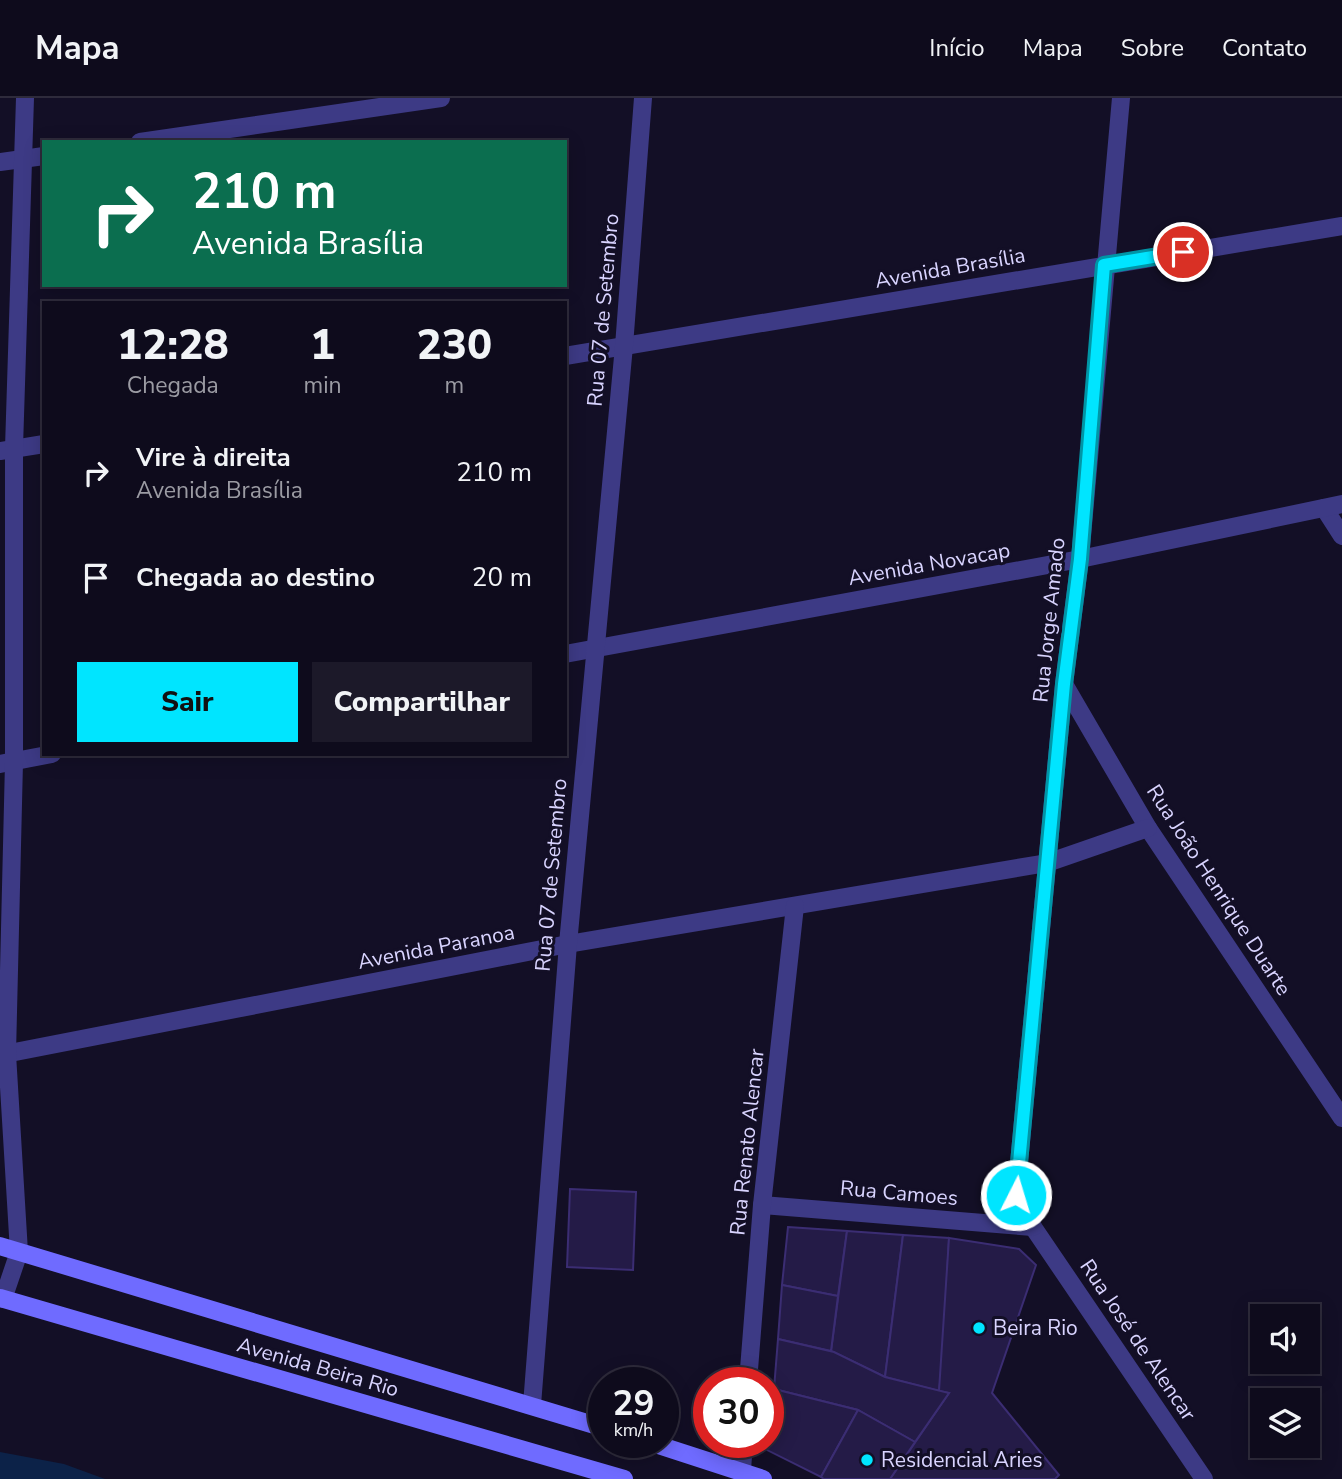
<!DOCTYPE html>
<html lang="pt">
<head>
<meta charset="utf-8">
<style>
	body { margin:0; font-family:"Nunito Sans",sans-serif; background:#1c1929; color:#f1f3f6; height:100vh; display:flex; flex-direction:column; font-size:26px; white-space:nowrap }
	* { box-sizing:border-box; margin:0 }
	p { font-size:23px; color:#9b9ba3 }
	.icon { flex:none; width:38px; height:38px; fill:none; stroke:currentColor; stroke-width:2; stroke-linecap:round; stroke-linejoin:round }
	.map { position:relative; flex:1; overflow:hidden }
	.drawer { position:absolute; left:42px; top:203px; width:525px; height:455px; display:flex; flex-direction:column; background:#0e0b1c; border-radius:0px; box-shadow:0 4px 18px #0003,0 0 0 2px #2e2b3b }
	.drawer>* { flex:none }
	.banner { position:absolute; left:42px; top:42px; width:525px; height:147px; border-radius:0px; box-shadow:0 4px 18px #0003,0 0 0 2px #2e2b3b; background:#0b6e4f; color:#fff; overflow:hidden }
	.buttons { position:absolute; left:1250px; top:1206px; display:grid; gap:14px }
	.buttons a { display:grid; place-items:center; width:70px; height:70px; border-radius:0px; background:#0e0b1c; box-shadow:0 4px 18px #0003,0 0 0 2px #2e2b3b; font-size:35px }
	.speed { position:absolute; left:588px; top:1269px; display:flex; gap:14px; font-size:35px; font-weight:700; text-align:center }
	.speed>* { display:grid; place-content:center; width:91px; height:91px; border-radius:50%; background:#0e0b1c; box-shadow:0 4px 18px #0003,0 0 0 2px #2e2b3b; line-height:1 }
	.speed small { font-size:18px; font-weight:400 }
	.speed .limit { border:10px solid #d22; background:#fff; color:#111 }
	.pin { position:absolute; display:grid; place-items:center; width:60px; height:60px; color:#fff; margin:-30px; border:4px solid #fff; border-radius:50%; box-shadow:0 2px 7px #0007 }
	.me { position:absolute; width:77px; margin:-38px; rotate:5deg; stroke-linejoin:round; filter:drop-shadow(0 0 5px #0008) }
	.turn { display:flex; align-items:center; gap:24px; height:147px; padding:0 35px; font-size:32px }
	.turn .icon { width:91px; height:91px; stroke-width:2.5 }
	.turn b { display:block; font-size:49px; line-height:60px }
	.eta { display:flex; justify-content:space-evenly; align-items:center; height:119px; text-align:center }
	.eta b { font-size:42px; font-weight:800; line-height:49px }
	.button { display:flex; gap:14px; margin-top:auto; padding:14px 35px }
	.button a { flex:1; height:80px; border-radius:0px; background:#00e5ff; color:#111; font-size:28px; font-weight:800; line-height:80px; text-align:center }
	.button a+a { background:#1c1929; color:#f1f3f6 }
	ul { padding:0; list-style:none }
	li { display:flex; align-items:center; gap:21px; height:105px; padding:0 35px }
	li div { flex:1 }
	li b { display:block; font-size:26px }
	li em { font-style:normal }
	header { display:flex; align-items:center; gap:42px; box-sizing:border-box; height:98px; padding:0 35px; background:#0e0b1c; border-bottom:2px solid #2e2b3b }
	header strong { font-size:33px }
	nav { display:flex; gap:38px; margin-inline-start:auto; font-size:24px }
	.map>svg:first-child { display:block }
	.water { fill:#0c2248 }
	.building { fill:#241b47; stroke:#3b2d73; stroke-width:2 }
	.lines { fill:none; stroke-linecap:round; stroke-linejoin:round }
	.street { stroke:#3d3a85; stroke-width:18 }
	.secondary { stroke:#6f6bff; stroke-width:18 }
	.route-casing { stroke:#0095a6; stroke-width:18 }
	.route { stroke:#00e5ff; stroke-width:12 }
	.poi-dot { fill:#00e5ff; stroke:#130f26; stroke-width:2.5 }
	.labels { text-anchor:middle; stroke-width:6; stroke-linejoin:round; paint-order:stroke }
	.street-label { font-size:21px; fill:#d9d4ff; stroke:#130f26 }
	.poi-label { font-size:21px; fill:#d9d4ff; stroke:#130f26; text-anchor:start }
</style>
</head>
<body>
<header>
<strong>Mapa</strong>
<nav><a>Início</a><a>Mapa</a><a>Sobre</a><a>Contato</a></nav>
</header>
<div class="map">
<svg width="1342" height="1381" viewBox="0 0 1342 1381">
	<rect width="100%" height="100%" fill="#130f26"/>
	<path class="water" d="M0,1354L64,1366L105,1381H0Z"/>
	<g class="building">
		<path d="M570,1091L636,1094L633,1172L567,1169Z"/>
		<path d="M788,1129L847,1133L838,1198L782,1187Z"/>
		<path d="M847,1133L903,1137L885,1279L831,1253Z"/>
		<path d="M903,1137L949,1140L943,1257L939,1293L885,1279Z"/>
		<path d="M949,1140L1019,1151L1036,1167L992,1295L1059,1377L1055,1381H890L949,1295L939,1293Z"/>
		<path d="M782,1187L838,1198L831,1253L778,1241Z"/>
		<path d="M778,1241L834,1254L885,1279L949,1295L915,1344L858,1312L774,1291Z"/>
		<path d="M774,1291L858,1312L821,1379L751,1344H768V1303Z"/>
		<path d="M858,1312L915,1344L890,1381H824L821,1379Z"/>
	</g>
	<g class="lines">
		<g class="street">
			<path d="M1121,0L1080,461L1064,586L1016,1097L1033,1129L1204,1381"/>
			<path d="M140,44L441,0"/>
			<path d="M0,64L44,58"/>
			<path d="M565,258L1342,128"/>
			<path d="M0,353L44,346"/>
			<path d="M1324,410L1342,438"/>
			<path d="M565,556L1080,461L1342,406"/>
			<path d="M1064,586L1148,730L1342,1020"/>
			<path d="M0,666L52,656"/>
			<path d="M0,957L568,846L1047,765L1148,730"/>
			<path d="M762,1107L1033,1129"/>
			<path d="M3,1201L19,1154L7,956L14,664V350L25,0"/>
			<path d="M748,1284L762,1107L795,808"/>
			<path d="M532,1307L568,846L624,248L643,0"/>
			<path d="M742,1372L744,1344"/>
		</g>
		<g class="secondary">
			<path d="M0,1148L604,1330"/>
			<path d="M0,1200L624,1381"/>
			<path d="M649,1344L763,1381"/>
		</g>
	</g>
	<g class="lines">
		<g class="route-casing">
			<path id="route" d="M1016,1097L1064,586L1080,461L1104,167L1183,154"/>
		</g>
		<use href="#route" class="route"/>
	</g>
	<g class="poi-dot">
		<circle cx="979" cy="1230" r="7"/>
		<circle cx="867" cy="1362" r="7"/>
	</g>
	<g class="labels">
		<g class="street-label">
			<text transform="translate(950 170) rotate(-10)" y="7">Avenida Brasília</text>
			<text transform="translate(603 212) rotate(-85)" y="7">Rua 07 de Setembro</text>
			<text transform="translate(929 466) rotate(-10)" y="7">Avenida Novacap</text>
			<text transform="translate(1049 522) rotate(-84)" y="7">Rua Jorge Amado</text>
			<text transform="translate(551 777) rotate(-85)" y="7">Rua 07 de Setembro</text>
			<text transform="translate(1219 792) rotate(57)" y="7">Rua João Henrique Duarte</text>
			<text transform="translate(436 849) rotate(-11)" y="7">Avenida Paranoa</text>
			<text transform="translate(747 1044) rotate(-84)" y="7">Rua Renato Alencar</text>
			<text transform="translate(899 1095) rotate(5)" y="7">Rua Camoes</text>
			<text transform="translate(1138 1242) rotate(56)" y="7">Rua José de Alencar</text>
			<text transform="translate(318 1269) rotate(16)" y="7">Avenida Beira Rio</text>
		</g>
		<g class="poi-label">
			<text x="993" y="1237">Beira Rio</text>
			<text x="881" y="1369">Residencial Aries</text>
		</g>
	</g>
</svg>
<div class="buttons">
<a><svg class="icon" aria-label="sound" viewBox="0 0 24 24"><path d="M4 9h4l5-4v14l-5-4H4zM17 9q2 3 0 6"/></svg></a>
<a><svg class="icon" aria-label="layers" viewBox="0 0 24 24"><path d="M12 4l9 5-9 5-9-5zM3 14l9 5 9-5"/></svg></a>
</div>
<div class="speed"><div>29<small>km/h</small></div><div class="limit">30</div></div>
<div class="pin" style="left:1183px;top:154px;background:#d93025"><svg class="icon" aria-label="arrive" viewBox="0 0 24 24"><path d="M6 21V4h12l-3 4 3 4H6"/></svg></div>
<svg class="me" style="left:1016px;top:1097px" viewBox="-20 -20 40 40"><circle r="17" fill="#00e5ff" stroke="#fff" stroke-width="3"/><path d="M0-11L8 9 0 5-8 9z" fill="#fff"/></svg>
<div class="banner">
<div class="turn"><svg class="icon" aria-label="right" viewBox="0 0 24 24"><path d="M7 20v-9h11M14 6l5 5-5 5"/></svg><div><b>210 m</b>Avenida Brasília</div></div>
</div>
<section class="drawer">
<div class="eta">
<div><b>12:28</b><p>Chegada</p></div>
<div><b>1</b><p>min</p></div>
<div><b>230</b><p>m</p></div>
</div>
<ul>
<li><svg class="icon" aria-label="right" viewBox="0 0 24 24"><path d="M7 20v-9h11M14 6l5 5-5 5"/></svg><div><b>Vire à direita</b><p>Avenida Brasília</p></div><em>210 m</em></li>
<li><svg class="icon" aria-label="arrive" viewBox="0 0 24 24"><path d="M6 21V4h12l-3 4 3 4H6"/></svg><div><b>Chegada ao destino</b></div><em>20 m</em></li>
</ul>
<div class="button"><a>Sair</a><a>Compartilhar</a></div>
</section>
</div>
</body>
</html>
